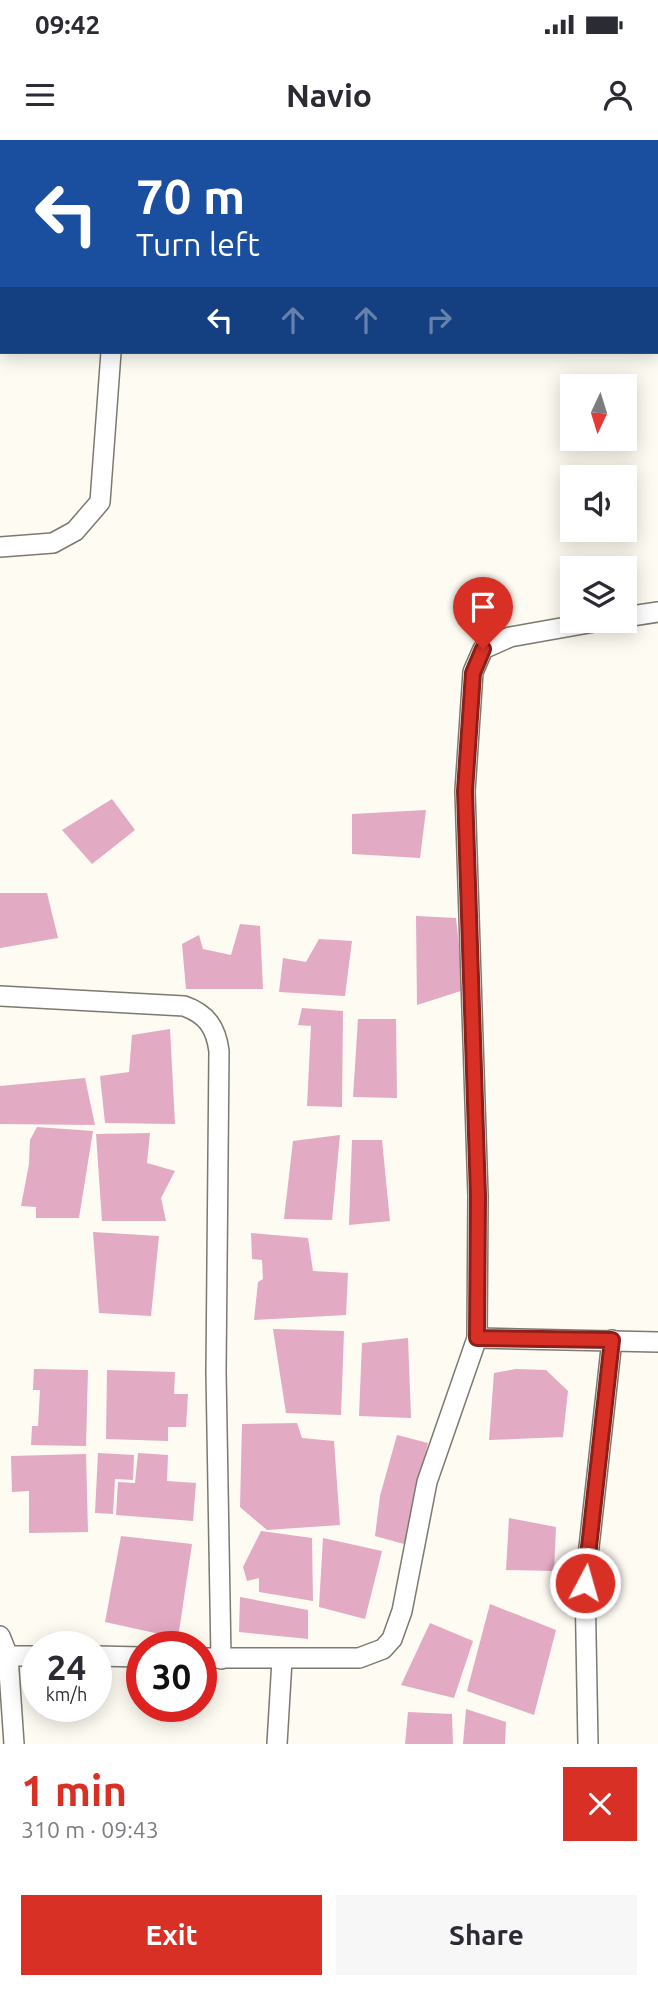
<!DOCTYPE html>
<html lang="en">
<head>
<meta charset="utf-8">
<style>
	body { margin:0; font-family:Ubuntu,sans-serif; background:#f7f7f7; color:#2b2b33; height:100vh; display:flex; flex-direction:column; font-size:26px; white-space:nowrap }
	* { box-sizing:border-box; margin:0 }
	p { font-size:23px; color:#7c7c81 }
	.icon { flex:none; width:38px; height:38px; fill:none; stroke:currentColor; stroke-width:2; stroke-linecap:round; stroke-linejoin:round }
	.map { position:relative; height:1604px; overflow:hidden }
	.panel { display:flex; flex-direction:column; background:#fff; flex:1 }
	.panel>* { flex:none }
	.hud { position:absolute; left:0px; top:0px; width:658px; height:214px; box-shadow:0 4px 18px #0003; background:#1a4fa0; color:#fff; overflow:hidden }
	.needle { width:46px; rotate:184deg }
	.buttons { position:absolute; left:560px; top:234px; display:grid; gap:14px }
	.buttons a { display:grid; place-items:center; width:77px; height:77px; border-radius:0px; background:#fff; box-shadow:0 4px 18px #0003; font-size:35px }
	.speed { position:absolute; left:21px; top:1491px; display:flex; gap:14px; font-size:35px; font-weight:700; text-align:center }
	.speed>* { display:grid; place-content:center; width:91px; height:91px; border-radius:50%; background:#fff; box-shadow:0 4px 18px #0003; line-height:1 }
	.speed small { font-size:18px; font-weight:400 }
	.speed .limit { border:10px solid #d22; background:#fff; color:#111 }
	.pin { position:absolute; display:grid; place-items:center; width:60px; height:60px; color:#fff; margin:-72px -30px; border-radius:50% 50% 50% 0; rotate:-45deg; box-shadow:0 0 7px #0007 }
	.pin .icon { rotate:45deg }
	.me { position:absolute; width:77px; margin:-38px; rotate:6deg; stroke-linejoin:round; filter:drop-shadow(0 0 5px #0008) }
	.turn { display:flex; align-items:center; gap:24px; height:147px; padding:0 21px; font-size:32px }
	.turn .icon { width:91px; height:91px; stroke-width:2.5 }
	.turn b { display:block; font-size:49px; line-height:60px }
	.lanes { display:flex; align-items:center; height:66px; padding:0 21px; background:#0003; justify-content:center; gap:35px; direction:ltr }
	.lanes .off { opacity:.35 }
	.round { display:grid; place-items:center; flex:none; width:74px; height:74px; border-radius:0px; background:#f7f7f7 }
	.head { display:flex; align-items:center; justify-content:space-between; height:119px; padding:0 21px }
	h1 { font-size:42px; font-weight:700; line-height:52px; color:#d93025 }
	.primary-button { display:flex; gap:14px; margin-top:auto; padding:14px 21px }
	.primary-button a { flex:1; height:80px; border-radius:0px; background:#d93025; color:#fff; font-size:28px; font-weight:700; line-height:80px; text-align:center }
	.primary-button a+a { background:#f7f7f7; color:#2b2b33 }
	.status { display:flex; justify-content:space-between; align-items:center; height:49px; padding:0 35px; background:#fff; direction:ltr }
	.status svg { height:19px; fill:currentColor }
	header { display:flex; justify-content:space-between; align-items:center; height:91px; padding:0 21px; background:#fff; font-size:32px; font-weight:700 }
	.map>svg:first-child { display:block }
	.building { fill:#e3aac3 }
	.lines { fill:none; stroke-linecap:round; stroke-linejoin:round }
	.street-casing { stroke:#7c7971; stroke-width:22 }
	.street { stroke:#fff; stroke-width:19 }
	.route-casing { stroke:#8d1f18; stroke-width:18 }
	.route { stroke:#d93025; stroke-width:12 }
</style>
</head>
<body>
<div class="status"><b>09:42</b><svg viewBox="0 0 49 12"><path d="M0 12V9h3v3zM5 12V6h3v6zM10 12V3h3v9zM15 12V0h3v12zM26 1h20v11H26zM47 4h2v5h-2z"/></svg></div>
<header><svg class="icon" aria-label="menu" viewBox="0 0 24 24"><path d="M4 6h16M4 12h16M4 18h16"/></svg>Navio<svg class="icon" aria-label="person" viewBox="0 0 24 24"><circle cx="12" cy="8" r="4"/><path d="M4 21q1-7 8-7t8 7"/></svg></header>
<div class="map">
<svg width="658" height="1604" viewBox="0 0 658 1604">
	<rect width="100%" height="100%" fill="#fefbf2"/>
	<g class="building">
		<path d="M112,659L135,690L92,724L62,690Z"/>
		<path d="M426,670L420,718L352,714V674Z"/>
		<path d="M0,753H47L58,798L0,808Z"/>
		<path d="M416,776L456,778L464,850L417,865Z"/>
		<path d="M240,784L260,786L263,849H186L182,804L199,795L203,809L231,815Z"/>
		<path d="M319,799L352,801L345,856L279,852L283,818L306,822Z"/>
		<path d="M302,868L343,871L342,967L307,966L311,886L298,885Z"/>
		<path d="M358,879H396L397,958L353,957Z"/>
		<path d="M170,889L175,984L105,983L100,936L129,932L132,895Z"/>
		<path d="M85,938L95,985L0,984V946Z"/>
		<path d="M37,987L93,991L79,1078H36V1067L21,1066L29,1024L30,1000Z"/>
		<path d="M150,993L147,1023L175,1031L161,1058L166,1081H102L96,994Z"/>
		<path d="M340,995L332,1080L284,1079L293,1001Z"/>
		<path d="M352,1000H382L390,1081L349,1085Z"/>
		<path d="M93,1092L159,1096L151,1176L99,1173Z"/>
		<path d="M251,1093L308,1098L313,1131L348,1133L346,1175L254,1180L258,1142L263,1139L262,1120L252,1119Z"/>
		<path d="M273,1189L344,1191L341,1275L286,1273Z"/>
		<path d="M408,1198L411,1278L359,1276L362,1203Z"/>
		<path d="M34,1229L88,1230L86,1306L31,1305L32,1286H38L40,1250H33Z"/>
		<path d="M516,1229L546,1230L568,1251L563,1297L489,1300L494,1233Z"/>
		<path d="M107,1230L175,1232L174,1254H188L186,1287H168V1301L106,1299Z"/>
		<path d="M297,1283L302,1298L334,1301L340,1385L267,1390L240,1367L242,1284Z"/>
		<path d="M397,1295L428,1303L404,1404L375,1396L380,1356Z"/>
		<path d="M98,1313L134,1315L133,1340L115,1339L113,1374L95,1373Z"/>
		<path d="M138,1313L168,1315L167,1341L196,1343L193,1381L116,1375L118,1342L135,1343Z"/>
		<path d="M86,1314L88,1392L29,1393V1351L12,1352L11,1316Z"/>
		<path d="M509,1378L556,1387L554,1431L506,1430Z"/>
		<path d="M261,1391L312,1398L313,1461L259,1452V1438L247,1441L243,1427Z"/>
		<path d="M121,1396L192,1404L178,1498L105,1482Z"/>
		<path d="M323,1398L382,1411L365,1479L319,1467Z"/>
		<path d="M240,1457L308,1470V1499L239,1492Z"/>
		<path d="M490,1464L556,1490L534,1575L467,1551Z"/>
		<path d="M430,1483L473,1501L454,1558L401,1545Z"/>
		<path d="M466,1569L506,1582L505,1604H463Z"/>
		<path d="M408,1572L452,1574L453,1604H405Z"/>
	</g>
	<g class="lines">
		<g class="street-casing">
			<g id="street">
				<path d="M656,148H658"/>
				<path d="M0,166H2"/>
				<path d="M0,407L53,403L75,391L100,362L111,212"/>
				<path d="M625,477L658,472"/>
				<path d="M0,856L184,866C207,874 216,888 219,911L216,1232L221,1519"/>
				<path d="M477,1198L658,1202"/>
				<path d="M0,1496L8,1516L14,1604"/>
				<path d="M0,1516H37"/>
				<path d="M96,1516L142,1517"/>
				<path d="M201,1518H359L383,1509L392,1499L402,1471L427,1342L477,1198L478,1056L465,651L473,532L483,509L510,497L600,481"/>
				<path d="M277,1604L282,1520"/>
				<path d="M588,1604L585,1443L612,1200"/>
			</g>
		</g>
		<use href="#street" class="street"/>
	</g>
	<g class="lines">
		<g class="route-casing">
			<path id="route" d="M483,509L473,533L465,651L478,1056L477,1198L612,1200L585,1443"/>
		</g>
		<use href="#route" class="route"/>
	</g>
</svg>
<div class="buttons">
<a><svg class="needle" viewBox="-14 -14 28 28"><path d="M0-13l5 13h-10z" fill="#e53935"/><path d="M0 13l5-13h-10z" fill="#7c7c81"/></svg></a>
<a><svg class="icon" aria-label="sound" viewBox="0 0 24 24"><path d="M4 9h4l5-4v14l-5-4H4zM17 9q2 3 0 6"/></svg></a>
<a><svg class="icon" aria-label="layers" viewBox="0 0 24 24"><path d="M12 4l9 5-9 5-9-5zM3 14l9 5 9-5"/></svg></a>
</div>
<div class="speed"><div>24<small>km/h</small></div><div class="limit">30</div></div>
<div class="pin" style="left:483px;top:509px;background:#d93025"><svg class="icon" aria-label="arrive" viewBox="0 0 24 24"><path d="M6 21V4h12l-3 4 3 4H6"/></svg></div>
<svg class="me" style="left:585px;top:1443px" viewBox="-20 -20 40 40"><circle r="17" fill="#d93025" stroke="#fff" stroke-width="3"/><path d="M0-11L8 9 0 5-8 9z" fill="#fff"/></svg>
<div class="hud">
<div class="turn"><svg class="icon" aria-label="left" viewBox="0 0 24 24"><path d="M17 20v-9H6M10 6l-5 5 5 5"/></svg><div><b>70 m</b>Turn left</div></div>
<div class="lanes"><svg class="icon" aria-label="left" viewBox="0 0 24 24"><path d="M17 20v-9H6M10 6l-5 5 5 5"/></svg><svg class="icon off" aria-label="ahead" viewBox="0 0 24 24"><path d="M12 20V5M6 11l6-6 6 6"/></svg><svg class="icon off" aria-label="ahead" viewBox="0 0 24 24"><path d="M12 20V5M6 11l6-6 6 6"/></svg><svg class="icon off" aria-label="right" viewBox="0 0 24 24"><path d="M7 20v-9h11M14 6l5 5-5 5"/></svg></div>
</div>
</div>
<section class="panel">
<div class="head"><div><h1>1 min</h1><p>310 m · 09:43</p></div><a class="round" style="background:#d93025;color:#fff"><svg class="icon" aria-label="close" viewBox="0 0 24 24"><path d="M6 6l12 12M18 6L6 18"/></svg></a></div>
<div class="primary-button"><a>Exit</a><a>Share</a></div>
</section>
</body>
</html>
